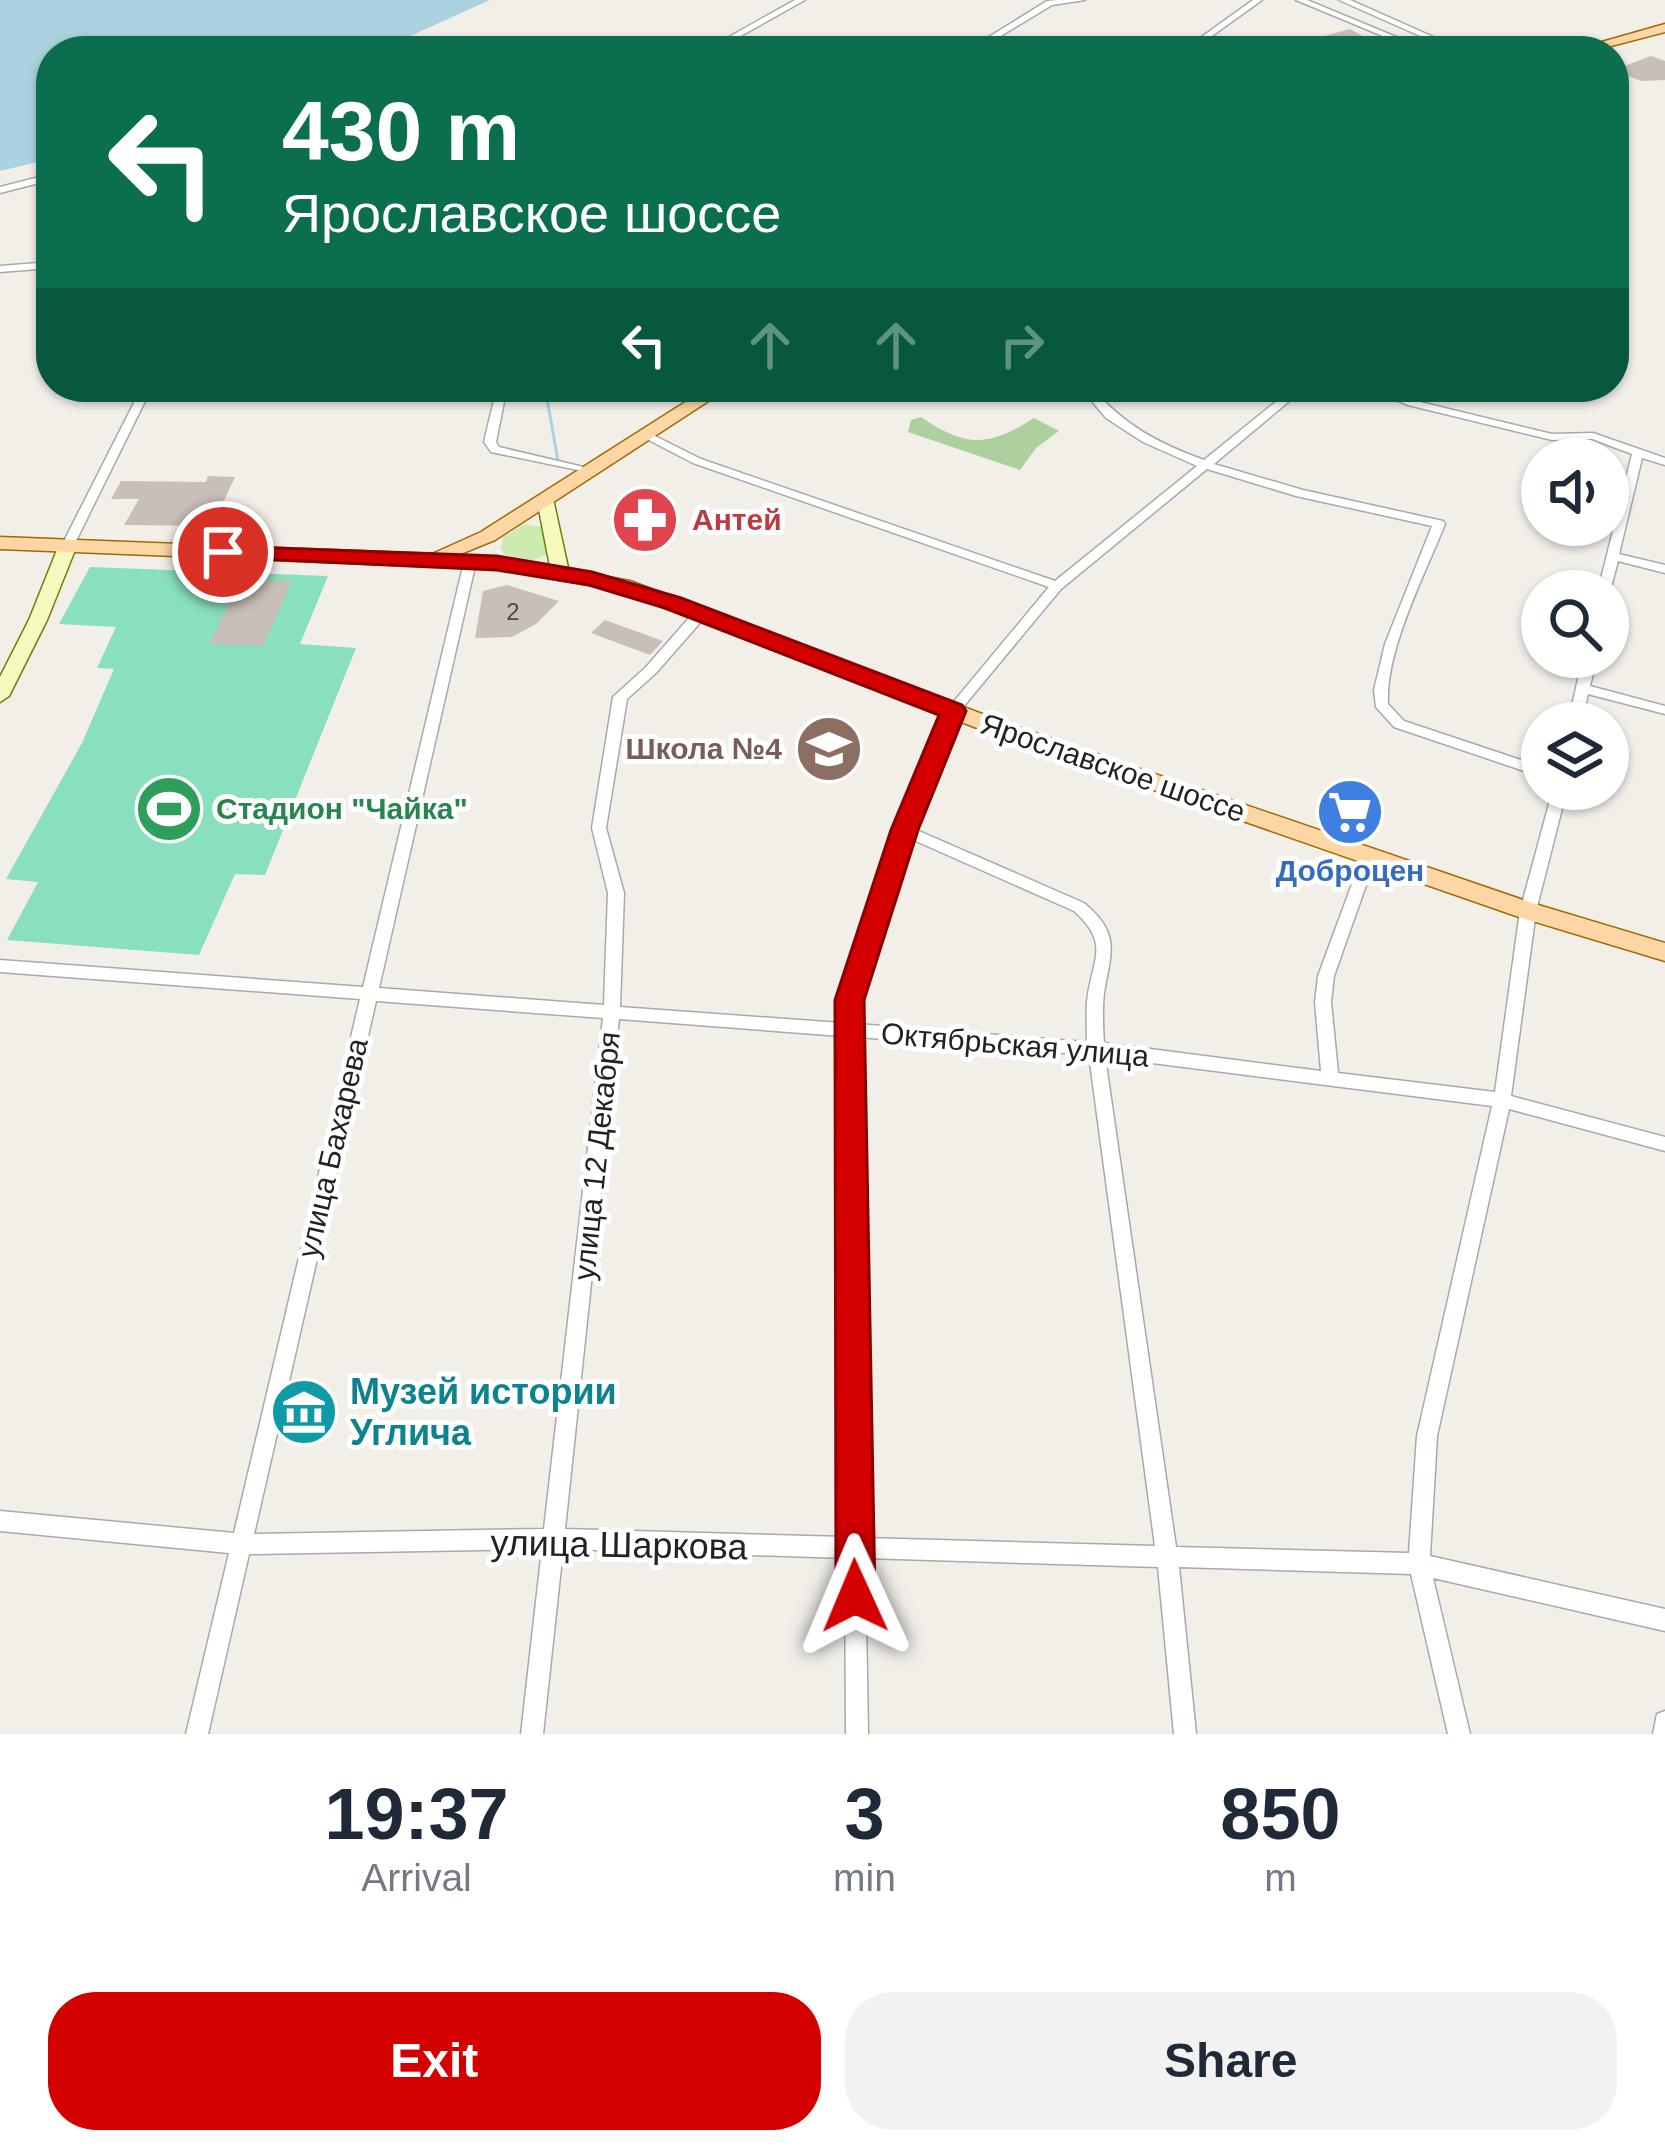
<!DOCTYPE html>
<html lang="en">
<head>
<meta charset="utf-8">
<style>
	body { margin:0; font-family:Arial,sans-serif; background:#f2f2f3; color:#1f2937; height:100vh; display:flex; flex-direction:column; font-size:45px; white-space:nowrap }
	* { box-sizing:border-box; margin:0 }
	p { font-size:39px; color:#747a83 }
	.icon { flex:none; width:66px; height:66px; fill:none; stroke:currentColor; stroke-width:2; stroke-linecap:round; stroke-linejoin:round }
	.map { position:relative; height:1734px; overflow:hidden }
	.drawer { display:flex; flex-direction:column; background:#fff; flex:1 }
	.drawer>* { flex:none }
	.banner { position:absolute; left:36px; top:36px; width:1593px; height:366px; border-radius:48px; box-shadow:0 3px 9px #0004; background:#0b6e4f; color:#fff; overflow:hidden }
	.buttons { position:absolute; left:1521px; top:438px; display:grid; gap:24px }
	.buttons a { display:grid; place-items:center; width:108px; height:108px; border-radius:50%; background:#fff; box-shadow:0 3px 9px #0004; font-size:60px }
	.pin { position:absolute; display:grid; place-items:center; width:102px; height:102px; color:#fff; margin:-51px; border:6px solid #fff; border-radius:50%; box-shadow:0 3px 12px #0007 }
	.me { position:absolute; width:132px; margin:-66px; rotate:359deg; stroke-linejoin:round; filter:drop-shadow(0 0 9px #0008) }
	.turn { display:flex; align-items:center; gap:42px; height:252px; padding:0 48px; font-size:54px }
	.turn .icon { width:156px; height:156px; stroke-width:2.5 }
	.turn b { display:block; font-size:84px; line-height:102px }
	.lanes { display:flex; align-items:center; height:114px; padding:0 48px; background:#0003; justify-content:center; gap:60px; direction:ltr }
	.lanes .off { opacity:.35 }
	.eta { display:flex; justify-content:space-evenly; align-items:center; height:204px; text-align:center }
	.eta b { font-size:72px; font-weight:600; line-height:84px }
	.button { display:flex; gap:24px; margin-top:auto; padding:24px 48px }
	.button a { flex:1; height:138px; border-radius:48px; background:#d40000; color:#fff; font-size:48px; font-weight:600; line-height:138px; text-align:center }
	.button a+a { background:#f2f2f3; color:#1f2937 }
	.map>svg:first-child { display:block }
	.grass { fill:#cdebb0 }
	.forest { fill:#add19e }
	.pitch { fill:#88e0be }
	.water { fill:#aad3df }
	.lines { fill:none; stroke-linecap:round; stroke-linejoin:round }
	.stream { stroke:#aad3df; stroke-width:3 }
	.building { fill:#c7bfb8 }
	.street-casing { stroke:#a9a9a9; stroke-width:3 }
	.secondary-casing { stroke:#707d05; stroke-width:3 }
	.primary-casing { stroke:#a06b00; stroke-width:3 }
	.street { fill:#fff; fill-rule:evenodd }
	.secondary { fill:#f7fabf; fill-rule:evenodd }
	.primary { fill:#fcd6a4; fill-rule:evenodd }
	.route { fill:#d40000; stroke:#8a0000; stroke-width:3 }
	.labels { text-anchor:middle; stroke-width:10; stroke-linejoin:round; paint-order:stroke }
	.number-label { font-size:24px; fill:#4b4948 }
	.health-label { font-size:30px; font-weight:bold; fill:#be3a42; stroke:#fff; text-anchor:start }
	.education-label { font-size:30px; font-weight:bold; fill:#785e54; stroke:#fff; text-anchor:end }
	.street-label { font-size:30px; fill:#222; stroke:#fff }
	.leisure-label { font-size:30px; font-weight:bold; fill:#27864d; stroke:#fff; text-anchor:start }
	.shop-label { font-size:30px; font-weight:bold; fill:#366cbe; stroke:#fff }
	.near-culture-label { font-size:36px; font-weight:bold; fill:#0d838f; stroke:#fff; text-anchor:start }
	.near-street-label { font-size:36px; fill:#222; stroke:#fff }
</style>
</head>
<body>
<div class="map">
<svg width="1665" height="1734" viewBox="0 0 1665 1734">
	<rect width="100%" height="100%" fill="#f2efe9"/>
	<path class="grass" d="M524,524L544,527L550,553L534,560L505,555L500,548L503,538Z"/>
	<path class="forest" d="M921,417C966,448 989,447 1034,418L1059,431L1036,448L1020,470L908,432L911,420Z"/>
	<path class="pitch" d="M90,567L328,576L300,644L356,648L265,875L235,874L199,955L7,940L38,882L6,879L82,743L114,669L97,668L116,627L59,624Z"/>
	<path class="water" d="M0,0H490L377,51H51V159L0,171Z"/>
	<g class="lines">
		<path class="stream" d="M545,387L558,461"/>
	</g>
	<g class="building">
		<path d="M1350,29L1390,51H1322L1303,42Z"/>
		<path d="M1651,56L1665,61V80L1641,81L1614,70Z"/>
		<path d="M208,476L235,477L212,526L124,525L139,499H111L121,481L206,482Z"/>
		<path d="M240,579L292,581L263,646L209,644Z"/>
		<path d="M507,585L559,601L536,624L512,637L475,638L483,591Z"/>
		<path d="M605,620L663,641L650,655L591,633Z"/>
	</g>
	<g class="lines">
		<g class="street-casing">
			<g id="street">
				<path d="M795,0H805L730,42L759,51H745L724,46L714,51H704Z"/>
				<path d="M1057,0H1085L1052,5L976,51H966L1047,1Z"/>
				<path d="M1253,0H1262L1191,51H1182Z"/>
				<path d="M1296,0H1307L1430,51H1419Z"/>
				<path d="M1339,0H1350L1465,51H1454Z"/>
				<path d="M51,174V180L0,193V187Z"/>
				<path d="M51,262V268L0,272V266Z"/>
				<path d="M142,387H152L74,545L72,548H64L62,545Z"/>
				<path d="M497,387H507L496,442L499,447L592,469V473L491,452L484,442Z"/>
				<path d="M1080,387H1091C1124,425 1157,443 1204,460L1294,387H1306L1214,464L1303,490L1443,521L1445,524C1425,574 1385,651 1388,704L1404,721L1542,767V777L1394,727L1376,707L1374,690L1385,644L1432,526L1296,496L1207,469L1061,589L959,712L912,828L1084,903C1121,934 1111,951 1104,993C1102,1010 1103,1027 1104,1043L1321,1071L1315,1002L1318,976L1362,857L1369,852L1374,853L1376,857L1334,976L1331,1002L1338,1073L1495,1092L1520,911L1553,789H1567L1536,911L1511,1096L1665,1137V1151L1509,1109L1437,1436L1430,1556L1665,1609V1631L1433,1578L1470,1734H1448L1411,1574L1179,1567L1196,1734H1174L1158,1567L865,1558L868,1734H846L845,1558L563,1549L543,1734H521L542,1549L249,1554L208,1734H186L229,1553L0,1531V1511L234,1533L360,999L0,972V960L363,987L464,562L470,558L476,562L379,988L604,1005L608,893L592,828L613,697L646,667L696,610L701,609L707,613L706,616L656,673L627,699L606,828L624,893L620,1007L841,1023V1000L897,830L946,711L1049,587L693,463L639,435L645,432L649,433L701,459L1055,581L1197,466L1143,442L1106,418ZM909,838L1074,911C1112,945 1091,960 1087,1002C1086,1015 1087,1029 1087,1042L857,1024V1000ZM376,1001L603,1018L544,1529L254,1534ZM619,1019L841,1036L845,1537L565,1529ZM858,1037L1089,1055L1155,1546L865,1538ZM1105,1057L1492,1106L1417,1436L1409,1553L1176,1547Z"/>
				<path d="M1365,387H1380L1416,401L1552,434L1593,433L1665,458V465L1642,458L1619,554L1665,565V573L1618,561L1610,591L1608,594V591H1598L1632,454L1592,439L1552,440L1408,405Z"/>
				<path d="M1583,657H1597L1590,686L1665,706V714L1588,694L1582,723H1568Z"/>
				<path d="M1665,1711V1734H1653L1657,1714Z"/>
			</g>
		</g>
		<g class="secondary-casing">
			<g id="secondary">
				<path d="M545,494L553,499L569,572L560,577L551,572L537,499Z"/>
				<path d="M68,540L77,545L47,620L9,696L0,702V677L29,620L59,545Z"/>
			</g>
		</g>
		<g class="primary-casing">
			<g id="primary">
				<path d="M1665,24V32L1592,51H1570Z"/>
				<path d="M709,387H730L495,540L458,555L497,557L630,581L1006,723L1535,904L1665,943V961L1519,917L990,733L618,590L497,569L0,549V537L432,554L481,532Z"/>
			</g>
		</g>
		<use href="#street" class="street"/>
		<use href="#secondary" class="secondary"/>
		<use href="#primary" class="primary"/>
	</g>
	<path class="route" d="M223,546L497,556L592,572L681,598L962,705L966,711L918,830L864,1000L875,1596L869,1610L855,1616L842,1610L836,1596L835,1000L891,830L939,715L665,608L589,585L497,570L215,557V548Z"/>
	<defs>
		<g id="pharmacy-disc" transform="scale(3.45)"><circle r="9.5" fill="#e0444e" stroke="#fff"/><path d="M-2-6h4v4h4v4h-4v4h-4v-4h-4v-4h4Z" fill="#fff"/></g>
		<g id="school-disc" transform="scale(3.45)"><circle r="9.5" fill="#8d6e63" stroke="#fff"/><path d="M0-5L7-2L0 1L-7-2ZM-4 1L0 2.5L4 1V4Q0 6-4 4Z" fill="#fff"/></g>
		<g id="stadium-disc" transform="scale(3.45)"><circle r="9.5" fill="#2e9e5b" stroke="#fff"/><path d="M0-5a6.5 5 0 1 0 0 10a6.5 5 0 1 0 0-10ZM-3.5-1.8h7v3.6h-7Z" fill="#fff"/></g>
		<g id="supermarket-disc" transform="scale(3.45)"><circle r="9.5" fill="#3f7fe0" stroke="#fff"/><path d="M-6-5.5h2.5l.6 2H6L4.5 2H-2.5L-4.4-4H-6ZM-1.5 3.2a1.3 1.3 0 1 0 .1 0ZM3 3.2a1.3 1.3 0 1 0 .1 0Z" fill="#fff"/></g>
		<g id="museum-disc" transform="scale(3.45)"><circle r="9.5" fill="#0f9aa8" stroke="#fff"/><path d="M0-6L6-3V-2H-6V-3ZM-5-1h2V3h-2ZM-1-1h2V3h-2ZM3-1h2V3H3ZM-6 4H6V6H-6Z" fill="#fff"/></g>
	</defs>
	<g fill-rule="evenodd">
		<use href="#pharmacy-disc" x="645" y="520"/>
		<use href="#school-disc" x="829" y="749"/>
		<use href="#stadium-disc" x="169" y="809"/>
		<use href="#supermarket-disc" x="1350" y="812"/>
		<use href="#museum-disc" x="304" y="1412"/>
	</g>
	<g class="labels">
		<g class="number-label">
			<text x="513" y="620">2</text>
		</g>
		<g class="health-label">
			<text x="692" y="530">Антей</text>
		</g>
		<g class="education-label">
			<text x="782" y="759">Школа №4</text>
		</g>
		<g class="street-label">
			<text transform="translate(1113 768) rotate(19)" y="10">Ярославское шоссе</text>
			<text transform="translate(1015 1045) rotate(5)" y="10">Октябрьская улица</text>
			<text transform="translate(333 1148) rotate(-77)" y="10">улица Бахарева</text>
			<text transform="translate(597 1156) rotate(-84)" y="10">улица 12 Декабря</text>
		</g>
		<g class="leisure-label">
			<text x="216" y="819">Стадион "Чайка"</text>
		</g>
		<g class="shop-label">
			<text x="1350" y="881">Доброцен</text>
		</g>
		<g class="near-culture-label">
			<text x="350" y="1404">Музей истории<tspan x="350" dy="41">Углича</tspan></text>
		</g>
		<g class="near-street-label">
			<text transform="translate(619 1544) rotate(1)" y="13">улица Шаркова</text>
		</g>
	</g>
</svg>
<div class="buttons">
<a><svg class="icon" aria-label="sound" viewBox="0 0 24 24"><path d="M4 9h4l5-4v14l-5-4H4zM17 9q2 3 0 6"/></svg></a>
<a><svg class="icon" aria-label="search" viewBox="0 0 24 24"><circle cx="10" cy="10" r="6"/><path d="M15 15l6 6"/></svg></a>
<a><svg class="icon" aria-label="layers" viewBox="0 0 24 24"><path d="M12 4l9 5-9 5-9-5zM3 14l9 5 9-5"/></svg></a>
</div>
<div class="pin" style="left:223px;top:552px;background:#d93025"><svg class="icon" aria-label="arrive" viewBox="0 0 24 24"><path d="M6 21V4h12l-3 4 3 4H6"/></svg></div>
<svg class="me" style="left:855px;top:1596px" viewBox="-20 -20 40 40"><path d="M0-17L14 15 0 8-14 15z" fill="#d40000" stroke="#fff" stroke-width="4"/></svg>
<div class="banner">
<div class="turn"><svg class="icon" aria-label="left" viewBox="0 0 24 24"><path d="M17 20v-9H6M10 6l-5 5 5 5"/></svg><div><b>430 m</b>Ярославское шоссе</div></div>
<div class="lanes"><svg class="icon" aria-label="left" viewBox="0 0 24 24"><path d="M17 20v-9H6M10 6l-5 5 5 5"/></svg><svg class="icon off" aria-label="ahead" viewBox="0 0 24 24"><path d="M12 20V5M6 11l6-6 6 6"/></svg><svg class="icon off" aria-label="ahead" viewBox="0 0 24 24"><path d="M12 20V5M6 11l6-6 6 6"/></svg><svg class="icon off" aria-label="right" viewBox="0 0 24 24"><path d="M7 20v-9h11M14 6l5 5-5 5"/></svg></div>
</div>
</div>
<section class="drawer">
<div class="eta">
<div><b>19:37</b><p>Arrival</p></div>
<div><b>3</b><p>min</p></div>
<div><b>850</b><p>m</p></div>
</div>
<div class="button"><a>Exit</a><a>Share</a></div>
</section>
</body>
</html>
